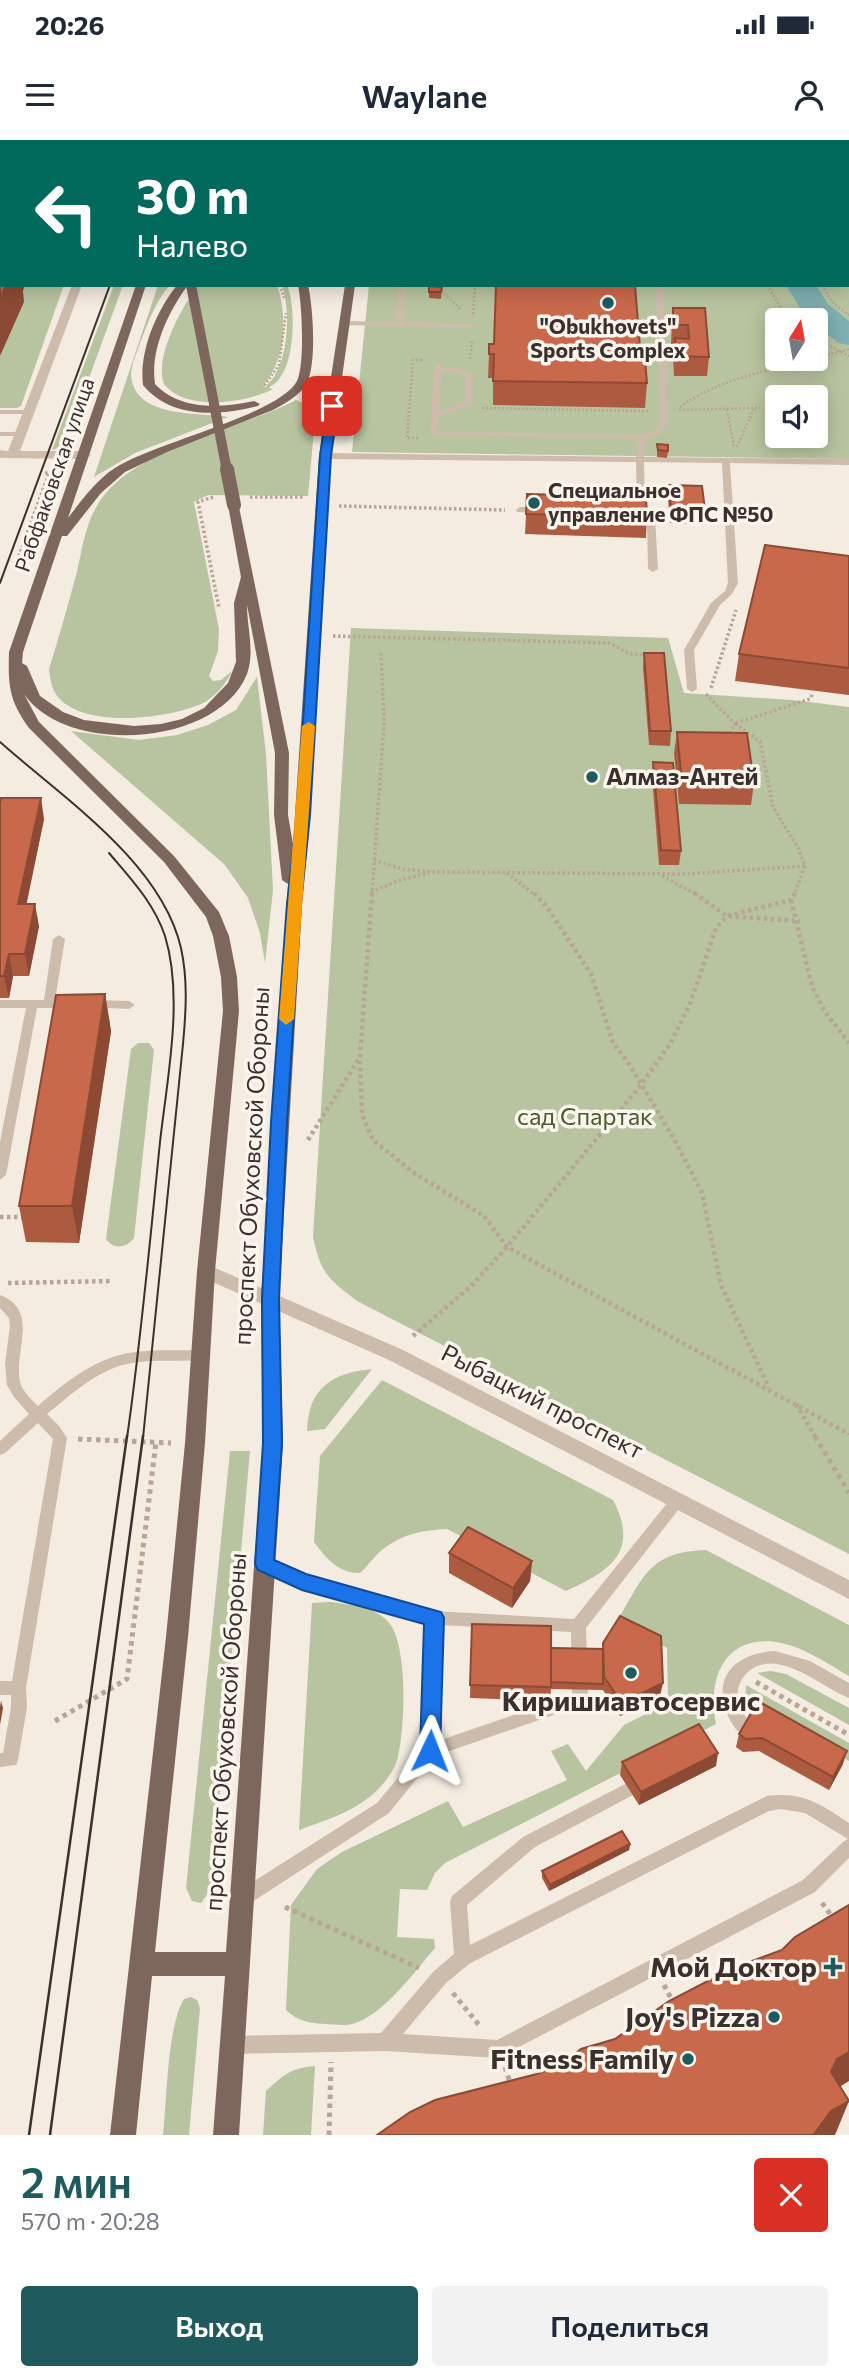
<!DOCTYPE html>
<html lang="ru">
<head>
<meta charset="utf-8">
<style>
	body { margin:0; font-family:Commissioner,sans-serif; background:#f2f2f3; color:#1f2937; height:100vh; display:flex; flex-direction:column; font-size:26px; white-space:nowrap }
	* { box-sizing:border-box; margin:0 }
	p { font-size:23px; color:#747a83 }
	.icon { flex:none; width:38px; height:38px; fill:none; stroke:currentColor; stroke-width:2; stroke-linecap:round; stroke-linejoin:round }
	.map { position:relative; height:1995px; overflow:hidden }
	.sheet { display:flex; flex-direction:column; background:#fff; flex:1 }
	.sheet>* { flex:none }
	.hud { position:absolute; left:0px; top:0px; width:850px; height:147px; box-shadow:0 4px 18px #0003; background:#00695c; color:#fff; overflow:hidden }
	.needle { width:46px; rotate:11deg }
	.fabs { position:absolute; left:765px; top:168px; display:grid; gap:14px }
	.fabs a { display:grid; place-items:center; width:63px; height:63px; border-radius:7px; background:#fff; box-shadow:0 4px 18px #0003; font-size:35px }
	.pin { position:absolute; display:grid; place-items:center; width:60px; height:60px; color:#fff; margin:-30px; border-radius:14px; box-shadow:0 4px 10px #0006 }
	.me { position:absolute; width:77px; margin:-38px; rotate:2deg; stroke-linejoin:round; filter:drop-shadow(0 0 5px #0008) }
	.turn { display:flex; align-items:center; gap:24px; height:147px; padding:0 21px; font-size:32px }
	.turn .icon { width:91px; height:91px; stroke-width:2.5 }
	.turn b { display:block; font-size:49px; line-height:60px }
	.round { display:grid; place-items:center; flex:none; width:74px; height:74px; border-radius:7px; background:#f2f2f3 }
	.head { display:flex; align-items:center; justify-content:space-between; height:119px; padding:0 21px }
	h1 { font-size:42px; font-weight:600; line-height:52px; color:#1f5a5e }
	.button { display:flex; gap:14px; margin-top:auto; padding:14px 21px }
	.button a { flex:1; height:80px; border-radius:7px; background:#1f5a5e; color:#fff; font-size:28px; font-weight:600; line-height:80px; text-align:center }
	.button a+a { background:#f2f2f3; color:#1f2937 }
	.status { display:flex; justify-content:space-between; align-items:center; height:49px; padding:0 35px; background:#fff; direction:ltr }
	.status svg { height:19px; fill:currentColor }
	header { display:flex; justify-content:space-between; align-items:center; height:91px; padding:0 21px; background:#fff; font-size:32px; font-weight:600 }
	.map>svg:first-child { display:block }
	.green { fill:#b8c4a0; fill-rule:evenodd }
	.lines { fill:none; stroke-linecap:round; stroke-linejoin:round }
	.river { fill:#7fb0b2; fill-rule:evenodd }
	.path-far3 { stroke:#b9a596; stroke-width:2.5; stroke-dasharray:2 2; stroke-linecap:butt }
	.path-far2 { stroke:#b9a596; stroke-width:3.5; stroke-dasharray:2.5 2.5; stroke-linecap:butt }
	.path-far1 { stroke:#b9a596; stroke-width:4.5; stroke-dasharray:3.5 3.5; stroke-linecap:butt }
	.path { stroke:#b9a596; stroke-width:5; stroke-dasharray:4.5 4.5; stroke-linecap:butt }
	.lane { fill:#cdbbac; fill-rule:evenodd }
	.street { fill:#cdbbac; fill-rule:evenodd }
	.primary { fill:#7d675c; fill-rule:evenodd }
	.highway { fill:#5c4a42; fill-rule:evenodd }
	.tram-far1 { stroke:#3b302b; stroke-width:2 }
	.tram { stroke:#3b302b; stroke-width:2.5 }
	.rail-casing { stroke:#3b302b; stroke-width:5 }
	.rail { stroke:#fbf5ee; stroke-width:3.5; stroke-dasharray:10; stroke-linecap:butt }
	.primary-bridge-far1 { stroke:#7d675c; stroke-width:10 }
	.primary-bridge { stroke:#7d675c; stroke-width:14 }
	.highway-bridge { stroke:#5c4a42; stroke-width:13 }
	.wall { fill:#ac5a40 }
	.shaded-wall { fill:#8c4a34 }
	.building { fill:#c8694b; stroke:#8c4a34; stroke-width:2 }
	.route { fill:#1a73e8; stroke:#114b97; stroke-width:2 }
	.slow { fill:#f59e0b }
	.poi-dot { fill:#1f5a5e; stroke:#fbf5ee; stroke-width:2.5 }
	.labels { text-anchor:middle; stroke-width:7; stroke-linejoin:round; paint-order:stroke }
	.far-poi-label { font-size:21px; font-weight:bold; fill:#3b302b; stroke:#fbf5ee }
	.far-street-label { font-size:21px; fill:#3b302b; stroke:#fbf5ee }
	.poi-label { font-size:24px; font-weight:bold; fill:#3b302b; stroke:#fbf5ee; text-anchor:start }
	.park-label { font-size:24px; fill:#4a5a2e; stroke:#fbf5ee }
	.street-label { font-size:24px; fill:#3b302b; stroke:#fbf5ee }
	.near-poi-label { font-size:28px; font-weight:bold; fill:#3b302b; stroke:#fbf5ee; text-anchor:end }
</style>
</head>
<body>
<div class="status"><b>20:26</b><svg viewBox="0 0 49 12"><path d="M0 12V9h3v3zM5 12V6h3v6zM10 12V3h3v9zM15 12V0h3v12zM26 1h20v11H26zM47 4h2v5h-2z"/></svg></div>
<header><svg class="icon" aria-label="menu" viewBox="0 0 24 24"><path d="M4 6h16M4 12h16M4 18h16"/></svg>Waylane<svg class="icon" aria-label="person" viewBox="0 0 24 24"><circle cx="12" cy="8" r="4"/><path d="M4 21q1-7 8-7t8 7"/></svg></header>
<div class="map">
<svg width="849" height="1995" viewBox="0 0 849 1995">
	<rect width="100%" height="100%" fill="#f4ebe1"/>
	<g class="green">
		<path d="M413,0H849V319L352,312L369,145H849V2ZM777,180H816V219H777ZM777,257H816V296H777Z"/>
		<path d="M25,145H64L21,266L17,268H0V216Z"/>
		<path d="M114,145H123L66,301L62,307L52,310Z"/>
		<path d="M158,145H170C155,162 148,183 140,203C137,213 131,225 131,235C134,279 199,272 228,277L135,313L94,337Z"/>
		<path d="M198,145H277C288,177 286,220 263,246L273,249C246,263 186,272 164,244C154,217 182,167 198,145Z"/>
		<path d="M282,145H287C297,168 296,237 269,247L267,245C289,226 291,170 282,145Z"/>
		<path d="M296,260L316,268L308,356L208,355L194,362L219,489L218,511L209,536L213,541L221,540L232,531C227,543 215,557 203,563C170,579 75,591 54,551C51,545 50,536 49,529C59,497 68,465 77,432C82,410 85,385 97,366C129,309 239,290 296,260Z"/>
		<path d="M351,488L668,498L684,553L793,560L849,567V1414L357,1161C327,1138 321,1133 313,1097Z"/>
		<path d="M257,537L266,614L273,750L265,823L260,793L248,758L225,725L71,591L139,600L177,595L208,585L236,570Z"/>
		<path d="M138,903H149L154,910L134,1098C127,1108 113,1110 106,1099L131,909Z"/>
		<path d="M372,1229L325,1289L307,1291C308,1248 332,1233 372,1229Z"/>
		<path d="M382,1240L613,1360C640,1412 610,1431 566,1451L447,1389C424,1390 402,1394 383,1409C375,1415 368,1426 360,1433C339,1434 326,1418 314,1402L320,1316Z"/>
		<path d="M230,1311H250L211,1749L201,1763L192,1761L186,1748Z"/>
		<path d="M706,1410L849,1485V1536C833,1527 817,1516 800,1509C739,1484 704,1523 716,1584L445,1723L435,1733L427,1750L400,1749L397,1797L434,1799L435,1808C414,1832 383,1876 352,1884C344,1886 334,1884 325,1884C308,1883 298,1881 286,1870L291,1765L317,1729L342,1712L448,1661L463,1687L567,1640L551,1611L568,1604L586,1631L624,1585L668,1563L667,1508L617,1481C644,1437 648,1412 706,1410Z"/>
		<path d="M331,1462C351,1465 377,1467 390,1484C408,1510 405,1585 398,1616C397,1624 391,1634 386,1640C366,1668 329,1679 299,1690L312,1463Z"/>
		<path d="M771,1531L786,1534L849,1568V1585L757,1533Z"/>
		<path d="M746,1545L849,1603V1621L745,1564Z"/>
		<path d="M191,1857L197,1860L200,1868L189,1995H163C167,1960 167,1887 184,1859Z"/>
		<path d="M315,1926L311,1995H263L266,1951C283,1935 291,1928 315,1926Z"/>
	</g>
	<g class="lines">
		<path class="river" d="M786,145H816L828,164L849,181V205L838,203L816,185V180L805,176Z"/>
		<g class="path-far3">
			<path d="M280,145L284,158"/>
			<path d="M436,145L460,169"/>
			<path d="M767,145L783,172L792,180"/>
			<path d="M822,145L833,163L849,175"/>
			<path d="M473,174L475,145"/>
			<path d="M816,199L849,216"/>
			<path d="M816,218L849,209"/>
			<path d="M470,219L472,200"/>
			<path d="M269,247L265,245L279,225L286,173"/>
			<path d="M680,267C719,239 767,231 813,219"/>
			<path d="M482,268L648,271"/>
			<path d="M727,269L734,306"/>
			<path d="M679,270L760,268"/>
			<path d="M418,298H407L413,220H424"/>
			<path d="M737,307L754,268"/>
		</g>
		<g class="path-far2">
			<path d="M213,357L198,362L219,468"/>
			<path d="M250,357H304"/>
			<path d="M339,366L505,370"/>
			<path d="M17,421L49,333H45"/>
			<path d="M333,496L609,503L630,514L650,515"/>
			<path d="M711,548L736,470"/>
			<path d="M706,554L735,584L727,598"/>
			<path d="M736,583L810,559L813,553"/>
			<path d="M735,584L760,601L773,667L798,708L805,726L794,755"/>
			<path d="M374,720L402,729L433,732L686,734L805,726"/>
			<path d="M507,733L535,755"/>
			<path d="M662,736L698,755"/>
			<path d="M371,752L400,740L429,733"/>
			<path d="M372,755L384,583L381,512"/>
		</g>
		<g class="path-far1">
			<path d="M372,753L360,917L362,975L373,1000L414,1033L484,1076L507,1107L849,1294"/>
			<path d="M534,753L547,767L591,834L613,903L630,925L677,1004L702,1053L721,1145L769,1248"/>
			<path d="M694,753L727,776L800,781"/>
			<path d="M791,760L812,846L825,872L849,903"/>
			<path d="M308,1000L360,917"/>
			<path d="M0,1077H26"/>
			<path d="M8,1143L113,1141"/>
			<path d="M413,1196L471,1146L507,1107L641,945L670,904L690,864L716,788L727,776L791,760L795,753"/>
			<path d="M796,1264L816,1298"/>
		</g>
		<g class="path">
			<path d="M815,1296L849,1353"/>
			<path d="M78,1299L171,1303"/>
			<path d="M756,1542L849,1595"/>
			<path d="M55,1581L127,1539L156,1302"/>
			<path d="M822,1763L833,1778"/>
			<path d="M285,1767L419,1828"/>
			<path d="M664,1845L673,1862"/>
			<path d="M453,1853L479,1885"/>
			<path d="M505,1927L511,1946"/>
			<path d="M329,1995L331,1922"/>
		</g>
		<g class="lane">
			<rect x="836" y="0" width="6" height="2"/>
			<rect x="0" y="82" width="2" height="4"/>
			<path d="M399,145H407L403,182L473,184L477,186L473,188L344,185L340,183L344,181L395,182Z"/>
			<path d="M656,145H664L668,284L661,294L646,299L644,317L849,319V325L730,323L738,443L732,454L720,465L694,510L697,549L692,552L687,549L684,510L711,463L725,451L728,443L722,323L644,322L645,371L655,378L658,429L653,432L648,429L647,379L637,372L636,322L325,319L321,316L325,313L636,317L638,299L430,295L434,230L436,224H442L443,228H457L473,235V263L438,278L437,291L642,295L655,290L660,284ZM442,232H456L465,236V262L439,272Z"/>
			<path d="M0,270H29L33,272L29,274H0Z"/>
			<path d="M0,292H21L25,294L21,296H0Z"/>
			<path d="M520,367H542L546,370L542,373L517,372L516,370Z"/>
			<path d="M59,795L65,799L55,860H71L77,864L71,868H37L6,1035L0,1040V1002L26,868H0V860H44L53,799Z"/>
			<path d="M92,860L129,861L135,865L129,869L88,867L86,864L88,861Z"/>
			<path d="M0,1155C42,1171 11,1215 21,1245C24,1253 32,1260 38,1266C64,1243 93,1220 128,1213C152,1209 176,1211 200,1210L205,1211L207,1215L205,1219L200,1220C174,1222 144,1218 119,1226C92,1235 69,1256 47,1274L59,1286L67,1298L26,1548L27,1567L18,1620L16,1625L0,1627V1613H3L11,1567V1555H0V1541H12L53,1299L38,1283L5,1313L0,1315V1301L29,1274L14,1257L7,1245L5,1224L10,1186L9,1178L0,1168Z"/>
			<path d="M677,1355L682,1357L684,1361L682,1365L586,1488L588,1559L585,1564L435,1616L389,1673L249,1764L243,1766L237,1764L235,1758L237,1752L377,1663L422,1609L426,1482L302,1447L260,1428L258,1424L260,1420L265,1418L305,1435L434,1471L574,1479L672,1357ZM441,1485L571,1492L572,1555L438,1601Z"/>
			<path d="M775,1511L810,1521L849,1543V1558C822,1548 779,1507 749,1531C737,1541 734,1558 742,1571C745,1577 751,1582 754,1589L752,1594L746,1596C737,1593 732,1584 728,1576C711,1536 736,1513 775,1511Z"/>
			<path d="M629,1642L635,1644L637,1649L635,1654L535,1707L467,1765L470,1805L767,1656C802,1651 821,1664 849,1683V1718L815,1752L498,1918L385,1911L233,1914L227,1911L224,1905L227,1899L233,1896L381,1893L434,1831L454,1814L450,1762L452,1756L523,1697ZM780,1669L805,1673L848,1699L843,1702L803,1740L497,1900L403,1894L446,1843L469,1824L769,1671Z"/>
		</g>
		<g class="street">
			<rect x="80" y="0" width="10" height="2"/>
			<path d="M72,145H82L20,311H85L91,315L85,319L0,318V310L8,311Z"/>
			<path d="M206,1124L403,1210L849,1440V1459L389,1220L199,1136L197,1131L199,1126Z"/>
		</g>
		<g class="primary">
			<path d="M218,0H228L216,2Z"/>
			<path d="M350,0H360L349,2Z"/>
			<rect x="365" y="0" width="10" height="2"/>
			<path d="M627,0H647L649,2H628Z"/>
			<rect x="0" y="47" width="2" height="6"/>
			<path d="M136,145H146L68,378C82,360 96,340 115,328C153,303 279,275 297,241C305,224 302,164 298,145H308C313,166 318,231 304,248C295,258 284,264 273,270L167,312L125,332L101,353L67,396H62L23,512L22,523L27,526L40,556L63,572L84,580L134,586L161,584L182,579L204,568L228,543L236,522L234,463L241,437L228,365L230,362H238L289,613L288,675L293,704L319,316L345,145H355L331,316L310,675L302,764L279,1159L283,1303L239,1995H213L225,1836H152L136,1995H110L166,1497L185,1303L197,1131L223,871L221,837L213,796L206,777L164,722L29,588C9,560 8,546 9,512ZM247,465L275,613L274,675L282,740L288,744L261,1159L263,1303L226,1812H155L188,1497L205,1303L215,1131L239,871L237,837L229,796L219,772L174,716L39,582L24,554C66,616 218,607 247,534C255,512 247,487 247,465Z"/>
			<path d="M177,145H188C168,172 150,210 155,244C181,271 220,268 254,261L260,264L258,266C219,276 171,279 143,245C139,211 156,172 177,145Z"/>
		</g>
		<g class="highway">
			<path d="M396,0H476L477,2H398Z"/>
			<rect x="0" y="5" width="2" height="6"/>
			<rect x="0" y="27" width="2" height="6"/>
		</g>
		<g class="tram-far1">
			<path d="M0,443L110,145"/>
			<path d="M0,602C63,658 161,722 181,808C188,840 186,872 183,904L143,1298"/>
			<path d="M109,713C131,739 154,763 165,796C184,858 167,939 160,1002C150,1101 141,1200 127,1298"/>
		</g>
		<g class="tram">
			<path d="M29,1995L127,1296"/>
			<path d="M50,1995L143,1296"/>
		</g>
		<g class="rail-casing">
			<path id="rail" d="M232,2L242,0"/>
		</g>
		<use href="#rail" class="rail"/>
		<path class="primary-bridge-far1" d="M191,145L227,331"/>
		<path class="primary-bridge" d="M227,329L234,365"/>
		<path class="highway-bridge" d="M119,2L182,0"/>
	</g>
	<g class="wall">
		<path d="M442,147L441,159L429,158V152Z"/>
		<path d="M673,168H705L709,217L707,236H674L673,217L674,204H671Z"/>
		<path d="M489,214L641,220L647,243L645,268L493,265V238H488Z"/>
		<path d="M657,304L668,311L667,318L657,317Z"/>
		<path d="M669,345L705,370L703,384L670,383L668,359Z"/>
		<path d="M527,354L647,377L646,398L525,394Z"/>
		<path d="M849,416V555L735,541L739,514Z"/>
		<path d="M644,513L671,591L670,606L649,605L643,527Z"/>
		<path d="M677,592L754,643L751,665L679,664L674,613Z"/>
		<path d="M653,622L681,711L679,725H659L652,637Z"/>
		<path d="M0,663L44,679L26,764L39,786L29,836H13L9,858H0Z"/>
		<path d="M105,854L111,891L79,1103L26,1102L19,1066Z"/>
		<path d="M449,1413L532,1421L530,1441L512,1468L449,1433Z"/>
		<path d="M472,1484L551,1507L603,1510V1503L660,1556L620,1576L603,1550L551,1549L550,1561L470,1558Z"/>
		<path d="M758,1561L843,1624L829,1650L759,1611L743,1612L736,1607L739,1594Z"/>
		<path d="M622,1622L716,1626L639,1665L620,1635Z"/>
		<path d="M630,1704L629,1710L549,1751L542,1738V1731Z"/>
	</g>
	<g class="shaded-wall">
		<path d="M6,145H25L23,151L24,162L0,216V158Z"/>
		<path d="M41,658L44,679L22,786L18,764Z"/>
		<path d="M35,764L39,786L29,836L25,814Z"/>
		<path d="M9,814L13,836L9,858L4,836Z"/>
		<path d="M105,854L111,891L79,1103L72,1066Z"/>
		<path d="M532,1421L530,1441L512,1468L513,1448Z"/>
		<path d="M663,1543L660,1556L620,1576L622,1563Z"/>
		<path d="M1,1561L3,1568L0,1585V1567Z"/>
		<path d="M847,1611L843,1624L829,1650L833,1637Z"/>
		<path d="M718,1613L716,1626L639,1665L641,1652Z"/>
		<path d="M630,1704L629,1710L549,1751L550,1745Z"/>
		<path d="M849,1912V1941L822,1958L816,1971L837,1919Z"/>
		<path d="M849,1961L835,1995H812L831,1971Z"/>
	</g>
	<g class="building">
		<path d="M0,91H2V145H6L0,158Z"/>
		<path d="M496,145H635L641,220H645L647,243L493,241L494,214H489V204H494Z"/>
		<path d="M429,146L442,147L441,152H429Z"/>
		<path d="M673,168H705L709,217L676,216L675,198L689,199L688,185H673Z"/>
		<path d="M657,304L668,305V311L658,310Z"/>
		<path d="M669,345L702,346L705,370L671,369Z"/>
		<path d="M527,354L646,357L647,377L526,374Z"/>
		<path d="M765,405L849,416V528L739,514Z"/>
		<path d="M644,513H664L671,591H650Z"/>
		<path d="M677,592L747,593L754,643L682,642Z"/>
		<path d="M653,622L673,623L681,711L661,710Z"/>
		<path d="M1,658H41L18,764H35L25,814H9L4,836H0V663Z"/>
		<path d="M105,854L72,1066H19L56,855Z"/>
		<path d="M468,1387L532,1421L513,1448L449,1413Z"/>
		<path d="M620,1476L661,1496L663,1543L622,1563L604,1537L603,1503Z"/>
		<path d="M472,1484L551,1486V1547L470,1545Z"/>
		<path d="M551,1508L603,1509V1544L551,1542Z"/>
		<path d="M758,1561L847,1611L833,1637L762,1598L746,1599L739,1594Z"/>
		<path d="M699,1584L718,1613L641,1652L622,1622Z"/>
		<path d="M622,1691L630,1704L550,1745L542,1731Z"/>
		<path d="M849,1765V1912L837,1919L831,1932L849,1961L831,1971L815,1993L812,1995H377L410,1972L435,1960L537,1934L560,1925L581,1909L615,1899L669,1861L733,1828L782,1810L795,1797Z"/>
	</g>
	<path class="route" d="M332,263L338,266L331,316L310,675L301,764L287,982L279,1159L282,1303L274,1420L306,1434L441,1472L444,1478L440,1611L437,1617L430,1620L423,1617L420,1611L424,1484L302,1450L258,1430L255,1424L263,1303L262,1159L271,982L287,764L297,675L320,316L327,266Z"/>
	<path class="slow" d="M309,582L315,586L294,879L286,885L279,879L302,586Z"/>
	<g class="poi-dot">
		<circle cx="608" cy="163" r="7"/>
		<circle cx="534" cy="363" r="7"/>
		<circle cx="592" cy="637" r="7"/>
		<circle cx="631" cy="1533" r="7"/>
		<path d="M829.5 1816.5h7v7h7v7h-7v7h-7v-7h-7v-7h7z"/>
		<circle cx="774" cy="1877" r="7"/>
		<circle cx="688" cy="1919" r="7"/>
	</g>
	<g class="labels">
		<g class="far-poi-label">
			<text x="608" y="194">"Obukhovets"<tspan x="608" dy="24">Sports Complex</tspan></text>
			<text x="548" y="358" text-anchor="start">Специальное<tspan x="548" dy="24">управление ФПС №50</tspan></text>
		</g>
		<g class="far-street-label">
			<text transform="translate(55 335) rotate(-71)" y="7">Рабфаковская улица</text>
		</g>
		<g class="poi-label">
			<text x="606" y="645">Алмаз-Антей</text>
		</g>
		<g class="park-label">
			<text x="585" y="985">сад Спартак</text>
		</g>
		<g class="street-label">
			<text transform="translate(252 1026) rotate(-87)" y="8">проспект Обуховской Обороны</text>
			<text transform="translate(542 1262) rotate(27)" y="8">Рыбацкий проспект</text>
			<text transform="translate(226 1592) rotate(-86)" y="8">проспект Обуховской Обороны</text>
		</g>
		<g class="near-poi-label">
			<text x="631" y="1571" text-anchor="middle">Киришиавтосервис</text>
			<text x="817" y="1837">Мой Доктор</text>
			<text x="760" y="1887">Joy's Pizza</text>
			<text x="674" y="1929">Fitness Family</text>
		</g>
	</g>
</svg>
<div class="fabs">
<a><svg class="needle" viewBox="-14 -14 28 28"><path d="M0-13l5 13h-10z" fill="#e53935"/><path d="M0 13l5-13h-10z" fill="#747a83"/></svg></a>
<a><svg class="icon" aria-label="sound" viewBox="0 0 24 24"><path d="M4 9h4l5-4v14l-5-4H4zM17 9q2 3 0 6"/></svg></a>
</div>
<div class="pin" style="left:332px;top:266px;background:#d93025"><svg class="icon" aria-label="arrive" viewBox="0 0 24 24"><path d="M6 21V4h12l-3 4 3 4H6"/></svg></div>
<svg class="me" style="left:430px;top:1611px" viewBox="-20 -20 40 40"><path d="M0-17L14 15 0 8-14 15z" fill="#1a73e8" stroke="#fff" stroke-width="4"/></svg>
<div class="hud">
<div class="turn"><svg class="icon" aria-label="left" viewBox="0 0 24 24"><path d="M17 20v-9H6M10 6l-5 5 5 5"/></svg><div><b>30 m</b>Налево</div></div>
</div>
</div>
<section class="sheet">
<div class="head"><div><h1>2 мин</h1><p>570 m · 20:28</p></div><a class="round" style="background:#d93025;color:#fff"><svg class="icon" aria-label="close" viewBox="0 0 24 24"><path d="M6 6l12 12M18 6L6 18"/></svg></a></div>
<div class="button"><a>Выход</a><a>Поделиться</a></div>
</section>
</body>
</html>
